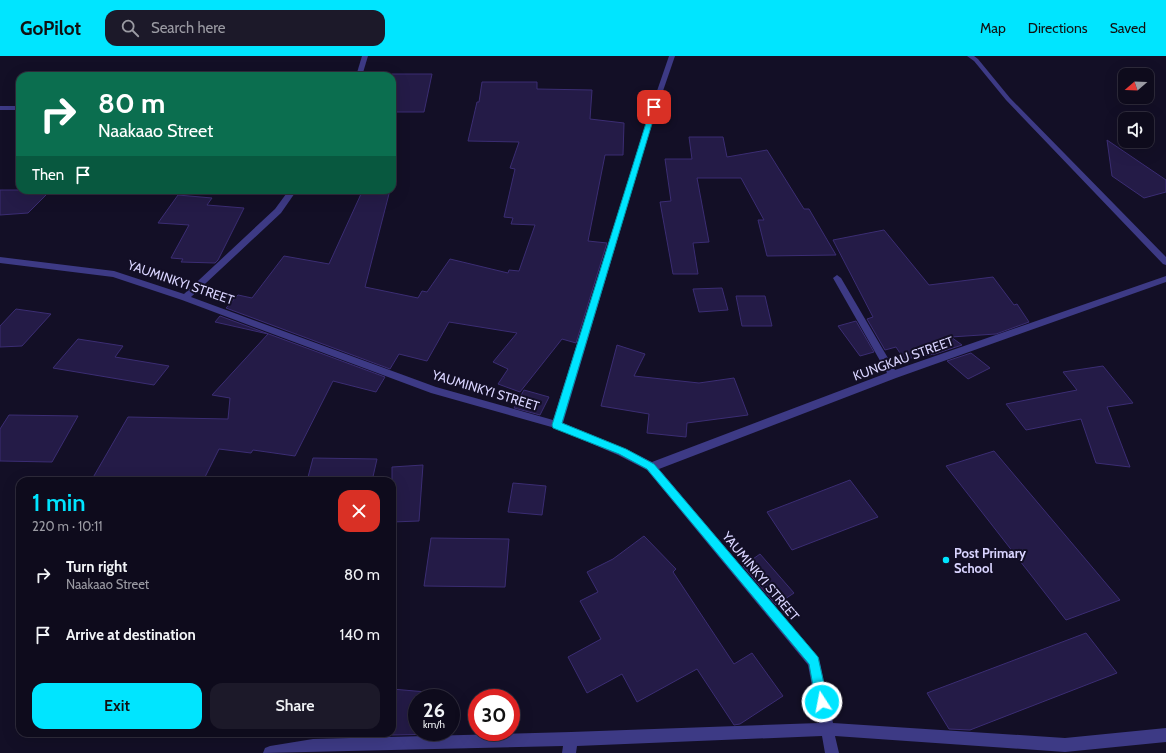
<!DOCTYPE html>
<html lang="en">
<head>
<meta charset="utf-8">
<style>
	body { margin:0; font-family:Cabin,sans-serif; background:#1c1929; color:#f1f3f6; height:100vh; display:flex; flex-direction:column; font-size:15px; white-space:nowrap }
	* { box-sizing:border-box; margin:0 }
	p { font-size:13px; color:#9b9ba3 }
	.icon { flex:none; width:22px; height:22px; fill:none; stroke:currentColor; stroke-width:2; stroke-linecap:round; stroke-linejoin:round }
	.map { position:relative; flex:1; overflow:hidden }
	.side { position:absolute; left:16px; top:421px; width:380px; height:260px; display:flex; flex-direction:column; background:#0e0b1c; border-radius:12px; box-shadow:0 4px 16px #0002,0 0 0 1px #2e2b3b }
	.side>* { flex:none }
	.hud { position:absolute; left:16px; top:16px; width:380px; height:122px; border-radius:12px; box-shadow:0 4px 16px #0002,0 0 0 1px #2e2b3b; background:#0b6e4f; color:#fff; overflow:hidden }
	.needle { width:26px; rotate:251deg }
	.fabs { position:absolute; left:1118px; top:12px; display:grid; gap:8px }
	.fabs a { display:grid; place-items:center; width:36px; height:36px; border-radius:8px; background:#0e0b1c; box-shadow:0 4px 16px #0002,0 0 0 1px #2e2b3b; font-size:20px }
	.speed { position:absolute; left:408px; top:633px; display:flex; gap:8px; font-size:20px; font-weight:700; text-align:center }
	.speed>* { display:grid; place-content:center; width:52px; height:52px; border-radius:50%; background:#0e0b1c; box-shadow:0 4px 16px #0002,0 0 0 1px #2e2b3b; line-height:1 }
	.speed small { font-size:10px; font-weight:400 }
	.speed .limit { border:6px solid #d22; background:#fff; color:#111 }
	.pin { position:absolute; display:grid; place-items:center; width:34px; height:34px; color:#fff; margin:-17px; border-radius:8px; box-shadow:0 2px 6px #0006 }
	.me { position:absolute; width:44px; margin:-22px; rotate:349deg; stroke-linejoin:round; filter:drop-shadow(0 0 3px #0008) }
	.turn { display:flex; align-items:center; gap:14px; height:84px; padding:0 16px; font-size:18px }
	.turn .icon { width:52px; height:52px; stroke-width:2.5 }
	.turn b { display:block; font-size:28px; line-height:34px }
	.then { display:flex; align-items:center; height:38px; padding:0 16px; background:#0003; gap:8px; font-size:15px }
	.round { display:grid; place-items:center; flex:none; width:42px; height:42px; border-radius:12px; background:#1c1929 }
	.summary { display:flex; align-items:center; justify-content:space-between; height:68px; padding:0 16px }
	h1 { font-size:24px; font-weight:600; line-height:30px; color:#00e5ff }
	.button { display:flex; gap:8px; margin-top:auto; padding:8px 16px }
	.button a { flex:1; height:46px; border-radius:12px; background:#00e5ff; color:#111; font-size:16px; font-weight:600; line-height:46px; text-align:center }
	.button a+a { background:#1c1929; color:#f1f3f6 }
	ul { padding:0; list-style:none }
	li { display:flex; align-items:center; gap:12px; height:60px; padding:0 16px }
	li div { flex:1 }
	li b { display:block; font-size:15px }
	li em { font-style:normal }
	header { display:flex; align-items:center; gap:24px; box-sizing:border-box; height:56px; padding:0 20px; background:#00e5ff; color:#111 }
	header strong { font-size:19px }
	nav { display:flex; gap:22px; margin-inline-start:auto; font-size:14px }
	.search { width:280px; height:36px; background:#1c1929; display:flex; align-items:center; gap:10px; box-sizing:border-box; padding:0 14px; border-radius:12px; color:#9b9ba3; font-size:15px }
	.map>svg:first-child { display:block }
	.building { fill:#241b47; stroke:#3b2d73 }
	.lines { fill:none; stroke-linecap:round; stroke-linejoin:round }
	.minor { fill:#3d3a85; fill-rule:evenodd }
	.route { fill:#00e5ff; stroke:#0095a6 }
	.poi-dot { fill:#00e5ff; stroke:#130f26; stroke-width:1.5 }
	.labels { text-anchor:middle; stroke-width:4; stroke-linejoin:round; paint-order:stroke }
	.street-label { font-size:13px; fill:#d9d4ff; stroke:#130f26 }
	.poi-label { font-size:13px; font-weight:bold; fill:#d9d4ff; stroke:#130f26; text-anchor:start }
</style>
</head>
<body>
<header>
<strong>GoPilot</strong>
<div class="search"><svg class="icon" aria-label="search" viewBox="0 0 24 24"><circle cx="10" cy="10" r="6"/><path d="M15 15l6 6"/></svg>Search here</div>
<nav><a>Map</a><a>Directions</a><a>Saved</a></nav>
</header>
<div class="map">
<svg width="1166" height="697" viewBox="0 0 1166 697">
	<rect width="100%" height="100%" fill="#130f26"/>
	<g class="building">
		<path d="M392,18H432L424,56H392Z"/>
		<path d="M482,26H537V33L592,34L590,63L624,67L623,99H605L588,185L607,187L576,287L562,283L520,336L498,328L508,313L493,306L517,277L449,266L427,305L399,298L390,313L226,252L238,239L252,242L284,200L329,208L361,138H366L367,134H390L365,231L418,242L422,235L427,236L450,203L508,217L509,214L519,215L535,169L511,168L513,162L504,161L515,113L510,112L519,86L468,85L477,46H479Z"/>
		<path d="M689,81H723L727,101L767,94L804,153H809L836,199L767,200L758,164H764L741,122H697L709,186L693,187L698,218H673L660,146L671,145L665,103H692Z"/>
		<path d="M1107,84L1166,124V136L1144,142L1112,120Z"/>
		<path d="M0,134H51L28,157L0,159Z"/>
		<path d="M178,139L212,142L207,149L244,152L218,204L215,207L181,206L183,203L171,202L189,169L158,167Z"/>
		<path d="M884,174L929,229L993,221L1014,249L1017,248L1029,266L996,278L951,281L962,289L935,298L904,303L896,291L885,294L867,263L873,261L833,184Z"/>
		<path d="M722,232L728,254L699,256L693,233Z"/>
		<path d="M736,240H765L772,270H742Z"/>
		<path d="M16,253L51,258L22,290L0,291V270Z"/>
		<path d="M220,260L385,321L376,336L333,325L295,400L253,394L251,397L219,393L203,425H91L128,361L228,363L230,342L212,339L268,278L215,266Z"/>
		<path d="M856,265L874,296L860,300L838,270Z"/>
		<path d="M78,283L123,290L115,301L169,310L154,329L53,312Z"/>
		<path d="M617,289L645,298L634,320L699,327L734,322L748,359L687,367L686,381L647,377L649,358L601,350Z"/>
		<path d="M971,297L990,312L968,323L947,305Z"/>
		<path d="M1103,310L1133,347L1107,351L1130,411L1096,407L1081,363L1026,374L1006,348L1077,334L1063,316Z"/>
		<path d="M524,334L549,341L540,359L514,352Z"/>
		<path d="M9,359L78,360L52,406L0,405V373Z"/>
		<path d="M994,395L1120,544L1066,564L946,410Z"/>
		<path d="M313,402L377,403L372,425H307Z"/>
		<path d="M423,409L419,465L392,466V411Z"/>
		<path d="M850,424L878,461L792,494L767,456Z"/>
		<path d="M513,427L546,430L542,459L508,456Z"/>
		<path d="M644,480L676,513L673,516L734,608L752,597L783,640L740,668L734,669L697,613L637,646L622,618L587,637L568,601L601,583L580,545L598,536L587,516L613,503Z"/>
		<path d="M431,482L509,483L505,531L424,530Z"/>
		<path d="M760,498L794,537L776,549L743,510Z"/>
		<path d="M1086,577L1117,617L970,674L949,673L927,637Z"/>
		<path d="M392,633L449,638L448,642H417V676H442L441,678L392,679Z"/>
	</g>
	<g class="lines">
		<g class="minor">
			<path d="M362,0H368L362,20H356Z"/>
			<path d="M669,0H675L653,64L563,367L626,393L652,406L887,317L833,222L837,219L841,222L895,314L1166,220V226L896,322L659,413L819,602L833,667L1065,682L1166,672V686L1065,696L835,680L839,697H825L822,680L577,690L576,697H562L563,690L263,697L265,692L270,690L313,683L571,676L819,667L808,609L647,414L618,399L555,372L431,337L182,244L113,221L0,207V201L114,215L184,238L275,153L289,134H297L281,157L191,241L436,331L553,364L647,64Z"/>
			<path d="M967,0H974L978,3L1010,42L1166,201V209L1163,208L1006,44L974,5Z"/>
			<rect x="0" y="50" width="20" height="4"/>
		</g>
	</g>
	<path class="route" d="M654,49L657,51L562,367L626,393L654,408L818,601L828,646L826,650L822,652L818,650L816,646L809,608L647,413L619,398L553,372L552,369L651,51Z"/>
	<circle class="poi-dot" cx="946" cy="504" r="4"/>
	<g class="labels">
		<g class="street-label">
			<text transform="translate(181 226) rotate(19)" y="5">YAUMINKYI STREET</text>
			<text transform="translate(903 302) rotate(-20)" y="5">KUNGKAU STREET</text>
			<text transform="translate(486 334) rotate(17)" y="5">YAUMINKYI STREET</text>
			<text transform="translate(761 520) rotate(50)" y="5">YAUMINKYI STREET</text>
		</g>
		<g class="poi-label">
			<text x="954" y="502">Post Primary<tspan x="954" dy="15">School</tspan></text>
		</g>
	</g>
</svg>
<div class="fabs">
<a><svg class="needle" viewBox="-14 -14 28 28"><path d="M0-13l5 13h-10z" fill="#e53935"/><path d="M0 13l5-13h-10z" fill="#9b9ba3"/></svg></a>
<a><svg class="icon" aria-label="sound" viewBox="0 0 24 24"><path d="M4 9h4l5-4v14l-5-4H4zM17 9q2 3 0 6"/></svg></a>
</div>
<div class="speed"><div>26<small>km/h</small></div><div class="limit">30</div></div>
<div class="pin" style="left:654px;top:51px;background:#d93025"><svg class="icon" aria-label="arrive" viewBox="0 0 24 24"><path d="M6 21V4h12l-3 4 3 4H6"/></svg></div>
<svg class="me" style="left:822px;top:646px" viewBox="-20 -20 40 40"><circle r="17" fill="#00e5ff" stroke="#fff" stroke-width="3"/><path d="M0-11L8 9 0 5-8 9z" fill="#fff"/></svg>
<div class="hud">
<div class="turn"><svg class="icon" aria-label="right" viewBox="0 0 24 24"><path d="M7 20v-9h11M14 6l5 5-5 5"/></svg><div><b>80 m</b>Naakaao Street</div></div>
<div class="then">Then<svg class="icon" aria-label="arrive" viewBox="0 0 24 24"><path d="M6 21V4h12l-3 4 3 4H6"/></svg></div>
</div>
<section class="side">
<div class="summary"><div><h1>1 min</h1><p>220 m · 10:11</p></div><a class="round" style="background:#d93025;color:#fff"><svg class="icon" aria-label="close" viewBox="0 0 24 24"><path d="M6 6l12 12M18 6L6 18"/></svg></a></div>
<ul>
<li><svg class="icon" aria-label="right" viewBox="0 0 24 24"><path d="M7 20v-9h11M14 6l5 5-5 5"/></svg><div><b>Turn right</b><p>Naakaao Street</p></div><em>80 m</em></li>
<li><svg class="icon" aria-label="arrive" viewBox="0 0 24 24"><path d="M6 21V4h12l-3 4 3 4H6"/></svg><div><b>Arrive at destination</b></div><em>140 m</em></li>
</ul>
<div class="button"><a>Exit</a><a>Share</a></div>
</section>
</div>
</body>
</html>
